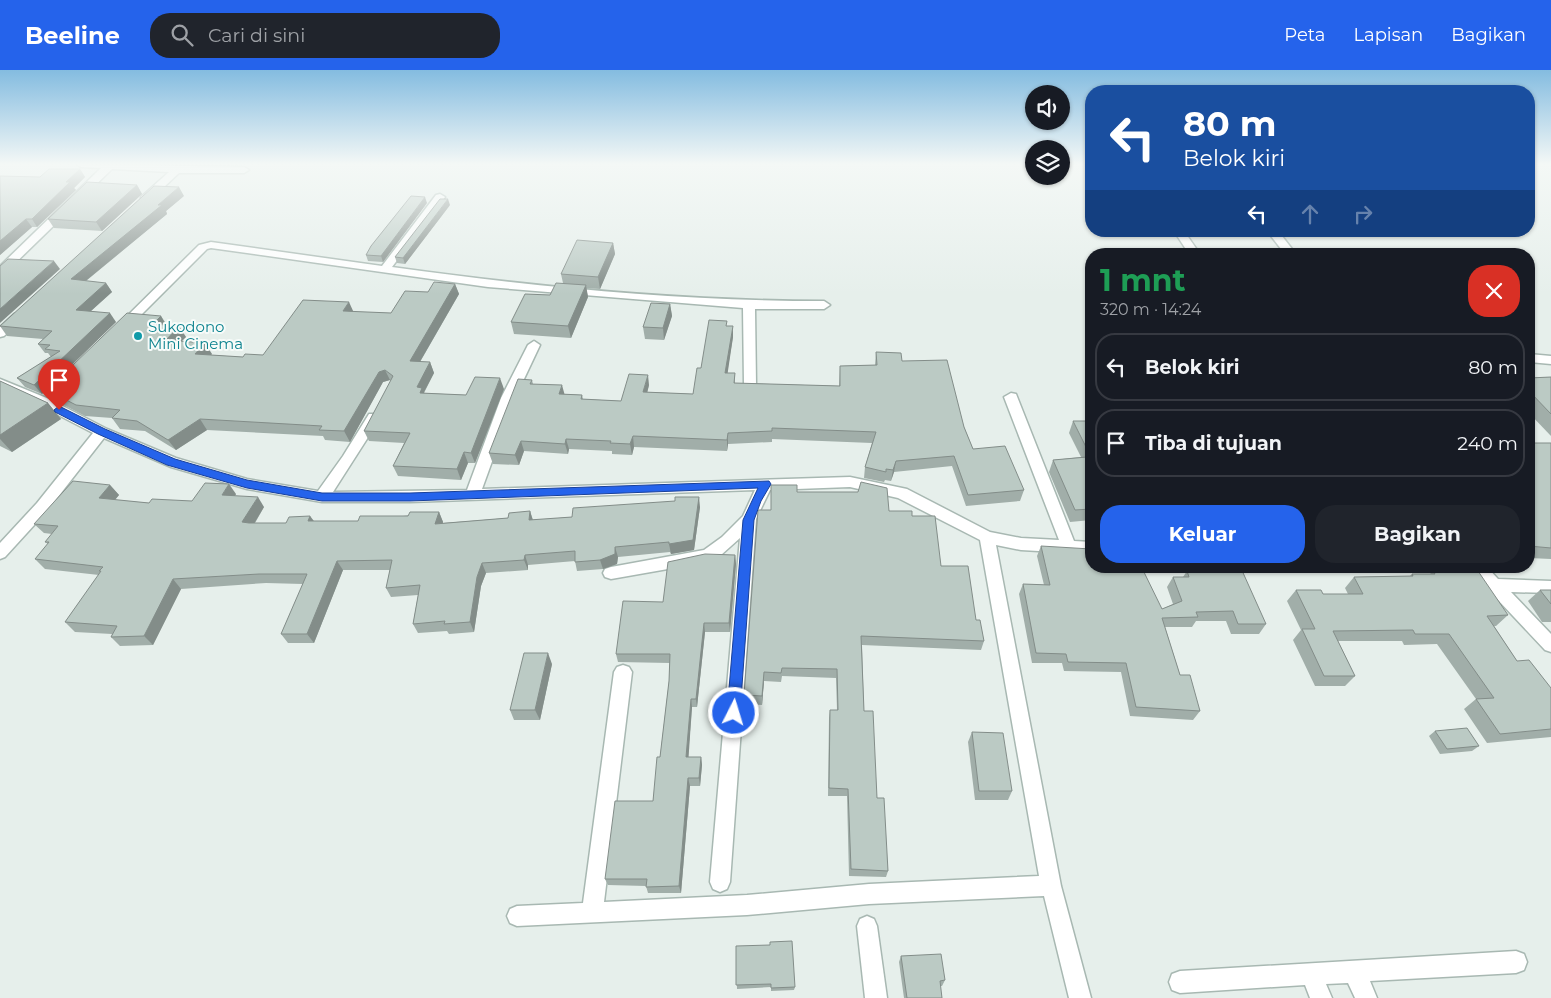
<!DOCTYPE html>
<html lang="id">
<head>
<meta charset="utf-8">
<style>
	body { margin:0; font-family:Montserrat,sans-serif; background:#20242c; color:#f1f3f6; height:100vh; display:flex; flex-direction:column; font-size:19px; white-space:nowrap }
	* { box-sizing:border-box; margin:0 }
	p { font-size:16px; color:#9ea1a6 }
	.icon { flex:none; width:28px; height:28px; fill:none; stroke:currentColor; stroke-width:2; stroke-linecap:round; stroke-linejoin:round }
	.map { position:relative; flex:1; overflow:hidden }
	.side { position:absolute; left:1085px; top:178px; width:450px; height:325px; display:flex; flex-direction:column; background:#171b24; border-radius:20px; box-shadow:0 1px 4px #0004 }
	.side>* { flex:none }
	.banner { position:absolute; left:1085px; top:15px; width:450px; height:152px; border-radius:20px; box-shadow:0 1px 4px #0004; background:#1a4fa0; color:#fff; overflow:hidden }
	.tools { position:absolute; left:1025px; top:15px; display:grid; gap:10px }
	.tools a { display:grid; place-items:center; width:45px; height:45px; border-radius:50%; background:#171b24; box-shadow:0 1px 4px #0004; font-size:25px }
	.pin { position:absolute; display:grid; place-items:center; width:42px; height:42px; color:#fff; margin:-51px -21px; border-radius:50% 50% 50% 0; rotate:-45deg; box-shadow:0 0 5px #0007 }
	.pin .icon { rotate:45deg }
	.me { position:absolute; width:55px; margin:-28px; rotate:5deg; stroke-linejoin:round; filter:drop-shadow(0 0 4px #0008) }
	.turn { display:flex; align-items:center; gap:18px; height:105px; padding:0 15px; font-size:22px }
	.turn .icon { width:65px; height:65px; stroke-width:2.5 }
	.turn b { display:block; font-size:35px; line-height:42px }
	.lanes { display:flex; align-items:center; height:48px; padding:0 15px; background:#0003; justify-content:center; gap:25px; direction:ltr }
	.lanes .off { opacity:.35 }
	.round { display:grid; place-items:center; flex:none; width:52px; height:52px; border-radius:20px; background:#20242c }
	.headline { display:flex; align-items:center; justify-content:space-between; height:85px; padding:0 15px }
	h1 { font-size:30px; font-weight:700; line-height:38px; color:#1e9e55 }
	.primary-button { display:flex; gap:10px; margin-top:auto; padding:10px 15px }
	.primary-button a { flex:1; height:58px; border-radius:20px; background:#2563eb; color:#fff; font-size:20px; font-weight:700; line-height:58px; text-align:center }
	.primary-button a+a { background:#20242c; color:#f1f3f6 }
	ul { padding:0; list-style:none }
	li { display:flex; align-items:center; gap:15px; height:68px; margin:0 10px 8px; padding:0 5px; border:2px solid #363941; border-radius:20px }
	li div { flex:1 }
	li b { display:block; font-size:19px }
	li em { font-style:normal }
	header { display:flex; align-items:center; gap:30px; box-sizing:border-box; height:70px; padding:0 25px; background:#2563eb; color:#fff }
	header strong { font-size:24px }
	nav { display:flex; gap:28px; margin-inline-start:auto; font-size:18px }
	.search { width:350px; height:45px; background:#20242c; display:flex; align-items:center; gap:12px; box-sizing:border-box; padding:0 18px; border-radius:20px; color:#9ea1a6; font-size:19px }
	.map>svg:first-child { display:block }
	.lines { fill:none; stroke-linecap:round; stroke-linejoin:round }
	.minor-casing { stroke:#a8b8b2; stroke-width:3 }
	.minor { fill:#fff; fill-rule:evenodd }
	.wall { fill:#a1aea9 }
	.shaded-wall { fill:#838d89 }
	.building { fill:#bbcac4; stroke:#838d89 }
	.route { fill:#2563eb; stroke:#184099 }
	.culture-dot { fill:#0f9aa8; stroke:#f7fbf9; stroke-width:2 }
	.labels { text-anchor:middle; stroke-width:4; stroke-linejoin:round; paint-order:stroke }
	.culture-label { font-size:15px; fill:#0d838f; stroke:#f7fbf9; text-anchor:start }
</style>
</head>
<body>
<header>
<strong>Beeline</strong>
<div class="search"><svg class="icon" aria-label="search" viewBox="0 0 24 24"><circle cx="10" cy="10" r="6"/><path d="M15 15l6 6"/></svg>Cari di sini</div>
<nav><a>Peta</a><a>Lapisan</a><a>Bagikan</a></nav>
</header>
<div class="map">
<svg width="1551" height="928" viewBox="0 0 1551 928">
	<rect width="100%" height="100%" fill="#e6efeb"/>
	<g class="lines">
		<g class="minor-casing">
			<g id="minor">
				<path d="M76,94L244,97L249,100L244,103H179L149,131H141V127L169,102L112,99L4,204L0,205V196L101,98L81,97Z"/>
				<path d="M440,124L445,127L392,197C535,217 680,231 824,231L830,235L824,239H755L756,315L750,319L744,315L743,238L488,217L211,178L207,179L125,261H117L115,258L199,175L211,172L382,196L436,125Z"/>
				<path d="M1174,161H1184L1200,184H1189Z"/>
				<path d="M1267,161H1278L1296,184H1285Z"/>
				<path d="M18,243L22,244L24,247L22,250L4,266L0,267V257L14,244Z"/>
				<path d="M534,271L540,275L515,328L482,419L850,407L907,419L990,462L1021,468L1059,470L1004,327L1011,323L1016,324L1074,471L1091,472V484L1021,480L996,475L1061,816L1091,928H1069L1044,826L869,834L747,845L517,856L510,853L507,846L510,839L517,836L583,833L614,602L617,597L623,595L629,597L632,602L604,832L747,825L869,814L1039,806L980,470L898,428L850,417L770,420L756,449L730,812L727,819L720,822L713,819L710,812L740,468L721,485L702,493L611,509L605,507L603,503L605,499L611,497L704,480L722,467L743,446L755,420L410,432H322L247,419L171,397L104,368L47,441L5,487L0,489V473L37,433L93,363L39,335L0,318V309L49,329L107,359L176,388L247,409L318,421L343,386L369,344H379L381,347L333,422L467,420L501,328L528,275Z"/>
				<path d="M1529,284L1551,286V294L1529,292Z"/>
				<path d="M1466,496H1486L1498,509L1551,511V523L1511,522L1551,564V582L1545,580Z"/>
				<path d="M867,846L874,849L877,856L887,928H865L857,856L860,849Z"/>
				<path d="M1516,881L1524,884L1527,892L1524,900L1516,903L1370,911L1377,928H1355L1348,913L1326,914L1332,928H1310L1305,915L1180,923L1172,920L1169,912L1172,904L1180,901Z"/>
			</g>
		</g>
		<use href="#minor" class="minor"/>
	</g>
	<g class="wall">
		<path d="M80,99L85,107L74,118L76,120L37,157H32L0,185V106L40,107Z"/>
		<path d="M137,115L142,124L102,161L54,158L48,149Z"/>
		<path d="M184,126L166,141L167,144L86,211L106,213L112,222L91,241L116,252L42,324L25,317L17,308L51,287L48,283H45L38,274L43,269L7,266L0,256Z"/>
		<path d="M427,133L383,192L368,191L366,185Z"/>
		<path d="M450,135L405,194L397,193L395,187Z"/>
		<path d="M613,173L615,184L600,219L586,218L588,227L571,268L514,264L511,252L550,225L563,213L561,204Z"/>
		<path d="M455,214L459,224L420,292H430L434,303L424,323L466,325L504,319L475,393H468L461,410L398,406L393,396L404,373L369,371L364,361L391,311L390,310L383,312L350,372L325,370L323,366L207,360L176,380L145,361L120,359L112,348L85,346L56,331L47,320L161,246L167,255L186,267L181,271L212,284L210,285L243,287L263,285L354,242L391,243L428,222Z"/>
		<path d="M670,234L672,246L664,270L645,269L643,257Z"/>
		<path d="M727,256L733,267L727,303H735V313L839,316L840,296L875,295L876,282L902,291L964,357L973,379L1024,420L1020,431L966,436L952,396L894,402L891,411L885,410L884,412L864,408L865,397L872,373L772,369V372L728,374L727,381L634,377L632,385L612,384V381L569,379L568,384L524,381L519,395L493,394L489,383L532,310L533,314L564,324L582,325L583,329L621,331L649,315L647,322L693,324L701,298Z"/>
		<path d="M1551,307V366L1529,343V308Z"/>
		<path d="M0,311L48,333L61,349L12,382L0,376Z"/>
		<path d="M1073,351H1091V450L1070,452L1049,402L1053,390L1081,387L1069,363Z"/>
		<path d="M1529,373H1551V489L1529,488Z"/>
		<path d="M110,415L119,425L115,430L149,433L192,431L236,424L235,426L264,437L255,453H286L310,446L314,451H358L439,442L443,452V453L508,448L530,441L533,450L700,437L694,480L671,484L670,482L618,487L617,494L603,499L577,501L575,491L528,495V500L486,503L481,516L474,562L449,564L447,561L418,563L413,554L418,525L391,527L386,518L390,500H343L314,573H288L281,564L303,514L266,513L181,519L153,575L120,576L111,567L112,564L75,562L65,552L99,505L45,499L35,489L48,474L45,472L52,464L44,463L34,454Z"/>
		<path d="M797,422L912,446L941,496L976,550L984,571L981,580L862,575L864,641L877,728L888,801L886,807L849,806L847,726H828L829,648L830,640H837L836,608L782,606L781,612L764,611L762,635L745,634L744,625L771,440Z"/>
		<path d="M1041,476L1162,539L1173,534L1167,517L1173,507H1183L1187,501L1211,500L1214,496L1266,554L1259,564H1231L1226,551H1196L1192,557H1165L1180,605L1200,641L1193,650L1130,646L1121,602L1064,601L1062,593H1032L1019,524L1023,514L1044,515L1037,486Z"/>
		<path d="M735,485L736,494L730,562H705L697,637H692L688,687H701L702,695L700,716H690L681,823H648L646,816L608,815L605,809L653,731L660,687L669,611L670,593L618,592L616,584L663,532Z"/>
		<path d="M1433,501L1508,545L1496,556H1494L1517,591L1551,618V667L1487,673L1464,639L1476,629L1437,574L1404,575L1402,571H1338L1355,606L1345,616H1315L1293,570L1301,560L1287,531L1296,520L1323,524H1348L1345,518L1354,507L1410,506L1412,504H1430Z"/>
		<path d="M1540,520H1551V552H1542L1528,531Z"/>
		<path d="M552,594L540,650H514L510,640Z"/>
		<path d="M1435,661L1479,676L1472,681L1440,684L1429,666Z"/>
		<path d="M972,662L1012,721L1008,730H975L968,672Z"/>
		<path d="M736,876L795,917L794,920L771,921V917L737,919Z"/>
		<path d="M901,886L945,910L942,916H940L942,928H904L899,892Z"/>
	</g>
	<g class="shaded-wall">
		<path d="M80,99L85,107L74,118L76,120L37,157L32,149L66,112Z"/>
		<path d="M137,115L142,124L102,161L96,152Z"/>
		<path d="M179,117L184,126L166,141L167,144L77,218L71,209Z"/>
		<path d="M425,127L427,133L383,192L381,186Z"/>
		<path d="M448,129L450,135L405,194L403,188Z"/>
		<path d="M26,149L32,157L0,185V171Z"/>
		<path d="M613,173L615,184L600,219L598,207Z"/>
		<path d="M54,191L60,199L0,253V239Z"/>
		<path d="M106,213L112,222L82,249L76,240Z"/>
		<path d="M455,214L459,224L414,302L410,291Z"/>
		<path d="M586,215L588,227L571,268L568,256Z"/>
		<path d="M349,232L354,243L343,241Z"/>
		<path d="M670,234L672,246L664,270L663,258Z"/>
		<path d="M110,243L116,252L42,324L34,315Z"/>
		<path d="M161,246L167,257L153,254Z"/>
		<path d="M179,256L186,267L173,280L166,270Z"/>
		<path d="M733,256V267L726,314L725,303Z"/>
		<path d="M205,273L212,284L202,295L195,284Z"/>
		<path d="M430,292L434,303L424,322L426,328L422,327L417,317Z"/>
		<path d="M385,300L390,310L383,312L350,372L344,361L379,302Z"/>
		<path d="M648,305L649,315L645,332L643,322Z"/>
		<path d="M500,308L504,319L475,393L471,383Z"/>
		<path d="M562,315L565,326L559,324Z"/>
		<path d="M48,333L61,349L12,382L0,369V365Z"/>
		<path d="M200,349L207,360L176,380L168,370Z"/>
		<path d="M728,363V374L727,381V370Z"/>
		<path d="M633,366L634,377L632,385L630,374Z"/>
		<path d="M566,369L569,379L568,384L565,374Z"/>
		<path d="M521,371L524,381L519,395L515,385Z"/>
		<path d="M464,382L468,393L461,410L457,399Z"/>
		<path d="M896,391L894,402L891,411L893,400Z"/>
		<path d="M229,414L236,424L229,435L222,425Z"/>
		<path d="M110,415L119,425L108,438L99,428Z"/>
		<path d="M258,427L264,437L249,462L242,452Z"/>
		<path d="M699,427L700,437L694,480L671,484L669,474Z"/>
		<path d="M530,441L533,451L529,450Z"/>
		<path d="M439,442L443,452L439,464L435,454Z"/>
		<path d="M310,446L317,456L308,451Z"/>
		<path d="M615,477L618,487L617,494L603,499L600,490Z"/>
		<path d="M525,485L528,495V500L524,490Z"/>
		<path d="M735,485L736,494L730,562L729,553Z"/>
		<path d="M337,491L343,500L314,573L307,564Z"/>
		<path d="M482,493L486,503L481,516L474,562L470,552L477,507Z"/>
		<path d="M173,509L181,519L153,575L144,566Z"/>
		<path d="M704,553L705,562L697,637L696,629Z"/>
		<path d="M548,583L552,594L540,650L535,640Z"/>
		<path d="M764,602V611L762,635V626Z"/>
		<path d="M691,629L692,637L688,695L686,687Z"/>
		<path d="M701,687L702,695L700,716L699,708Z"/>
		<path d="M688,708L690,716L681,823L679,816Z"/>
	</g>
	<g class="building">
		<path d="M49,99H80L66,112H70L32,149H26L0,171V106L40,107Z"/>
		<path d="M87,112L137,115L96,152L48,149Z"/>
		<path d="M154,116L179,117L158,135H162L71,209L106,213L76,240L110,243L34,315L17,308L60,281L45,279L50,275L38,274L52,261L0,256Z"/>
		<path d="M411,126L425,127L381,186L366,185L371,176Z"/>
		<path d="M440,129H448L403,188L395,187Z"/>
		<path d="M577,170L613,173L598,207L561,204Z"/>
		<path d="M8,189L54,191L0,239V196Z"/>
		<path d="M434,212L455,214L410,291L430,292L417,317L422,318L420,323L466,325L475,307L500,308L471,383L464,382L457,399L393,396L410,363L364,361L393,306L385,300L379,302L344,361L319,360L322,356L200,349L168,370L137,351L112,348L120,340L76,335L47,320L127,243L161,246L153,254L179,256L166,270L205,273L195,284L243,287L245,284L263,285L303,230L349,232L343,241L391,243L405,221L428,222Z"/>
		<path d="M556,213L586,215L568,256L511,252L525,224L550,225Z"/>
		<path d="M651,233L670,234L663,258L643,257Z"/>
		<path d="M709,250L727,251L726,256H733L725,303H735L734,313L840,316V296L877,295L876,282L901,283L902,291L947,290L964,357L973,379L1005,376L1024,420L968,425L954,386L896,391L893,400L886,399V402L865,397L876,362L772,358V361L728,363L727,370L633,366L630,374L610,373L611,371L566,369L565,374L521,371L515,385L489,383L518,309L532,310L530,314L562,315L559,324L582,325L581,329L621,331L629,304L648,305L643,322L693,324L697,298H701Z"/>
		<path d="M1551,307V344L1529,321V308Z"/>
		<path d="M0,311L48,333L0,365Z"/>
		<path d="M1073,351H1091V387Z"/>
		<path d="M1529,373H1551V478L1529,476Z"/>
		<path d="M1087,387L1091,395V439L1075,440L1053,390Z"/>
		<path d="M73,411L110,415L99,428L149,433L152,429L192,431L205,413L229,414L222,425L258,427L242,452L249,453H286L289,447L310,446L308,451H358L360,446H408L410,442H439L435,454L508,448L509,443L530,441L529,450L572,447L573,438L675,431V427H699L693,470L669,474V472L615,477V484L600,490L575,492V481L525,485L524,490L482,493L477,507L470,552L444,554L445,551L413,554L420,515L386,518L392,490L337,491L307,564H281L307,504H259L173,509L144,566L111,567L117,556L65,552L101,501H99L103,497L35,489L49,472H45L58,456L34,454Z"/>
		<path d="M861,412L887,418L889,441H912V446H935L941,496H968L976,550H980L984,571L861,566L864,641H873L877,728H884L888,801L851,799L848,719L829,718L830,640H838L837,599L782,598L781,603L764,602L762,626L744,625L758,440H771V415H797V422H858Z"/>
		<path d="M1041,476L1091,479V496H1141L1162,539L1182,531L1173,507H1189L1187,501L1216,500L1214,496H1240L1266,554H1238L1233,541L1196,542L1198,547L1162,548L1180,605H1190L1200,641L1136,637L1126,593L1068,592L1066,584L1036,583L1023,514L1050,515Z"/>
		<path d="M705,484L735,485L729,553H704L696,629H691L686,687H701L699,708H688L679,816L646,817L647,809H605L615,731H653L657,687H660L669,611L670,584H616L623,531L663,532L668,492Z"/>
		<path d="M1433,501H1478L1508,545L1487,546L1517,591L1529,590L1551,618V659L1500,664L1476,629L1494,628L1449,564H1415L1413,560L1333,561L1355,606H1324L1302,559H1315L1296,520H1321L1323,524H1363L1354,507L1413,506L1412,504H1435Z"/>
		<path d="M1540,520H1551V534Z"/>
		<path d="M524,583H548L535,640H510Z"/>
		<path d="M1467,658L1479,676L1447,679L1435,661Z"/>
		<path d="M972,662L1003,663L1012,721H979Z"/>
		<path d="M792,871L795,917L771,918V914L736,915V876L770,875V872Z"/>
		<path d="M941,884L945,910L940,911L942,928H907L901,886Z"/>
	</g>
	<linearGradient id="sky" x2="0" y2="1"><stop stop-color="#84bce0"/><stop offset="0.42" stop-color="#f4f8f6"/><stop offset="1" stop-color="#f4f8f6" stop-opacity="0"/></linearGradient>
	<rect width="1551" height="224" fill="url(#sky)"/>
	<path class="route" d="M59,336L105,359L175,389L247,410L322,423H410L769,411L771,414L761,431L754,450L740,643L738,647L734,649L729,647L727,643L743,450L758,418L410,431H322L247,418L167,395L98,364L55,342L54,340Z"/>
	<circle class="culture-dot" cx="138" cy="266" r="5"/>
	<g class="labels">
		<g class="culture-label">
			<text x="148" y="262">Sukodono<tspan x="148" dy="17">Mini Cinema</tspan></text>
		</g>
	</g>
</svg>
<div class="tools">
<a><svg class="icon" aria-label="sound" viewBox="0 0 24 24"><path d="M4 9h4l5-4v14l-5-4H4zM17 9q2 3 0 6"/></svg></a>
<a><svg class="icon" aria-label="layers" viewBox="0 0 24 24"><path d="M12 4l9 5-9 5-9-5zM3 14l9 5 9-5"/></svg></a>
</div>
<div class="pin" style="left:59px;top:340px;background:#d93025"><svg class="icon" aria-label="arrive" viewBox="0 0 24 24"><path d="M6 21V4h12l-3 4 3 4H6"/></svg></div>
<svg class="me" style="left:734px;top:643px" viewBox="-20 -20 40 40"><circle r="17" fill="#2563eb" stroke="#fff" stroke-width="3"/><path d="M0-11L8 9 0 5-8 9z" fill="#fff"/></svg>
<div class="banner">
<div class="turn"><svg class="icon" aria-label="left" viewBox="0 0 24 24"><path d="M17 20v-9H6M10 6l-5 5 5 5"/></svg><div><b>80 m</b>Belok kiri</div></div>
<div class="lanes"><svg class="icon" aria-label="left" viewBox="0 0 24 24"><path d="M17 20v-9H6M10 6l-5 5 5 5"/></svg><svg class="icon off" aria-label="ahead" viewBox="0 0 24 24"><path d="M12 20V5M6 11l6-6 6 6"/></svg><svg class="icon off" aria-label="right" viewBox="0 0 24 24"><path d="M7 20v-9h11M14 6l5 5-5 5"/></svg></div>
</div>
<section class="side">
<div class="headline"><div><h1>1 mnt</h1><p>320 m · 14:24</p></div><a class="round" style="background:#d93025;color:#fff"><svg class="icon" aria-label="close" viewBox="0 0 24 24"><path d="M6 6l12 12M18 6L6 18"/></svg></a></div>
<ul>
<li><svg class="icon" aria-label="left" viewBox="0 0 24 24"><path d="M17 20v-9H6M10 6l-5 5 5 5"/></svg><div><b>Belok kiri</b></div><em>80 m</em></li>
<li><svg class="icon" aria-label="arrive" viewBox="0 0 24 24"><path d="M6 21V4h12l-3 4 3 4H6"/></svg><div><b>Tiba di tujuan</b></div><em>240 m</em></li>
</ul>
<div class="primary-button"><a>Keluar</a><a>Bagikan</a></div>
</section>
</div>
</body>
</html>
